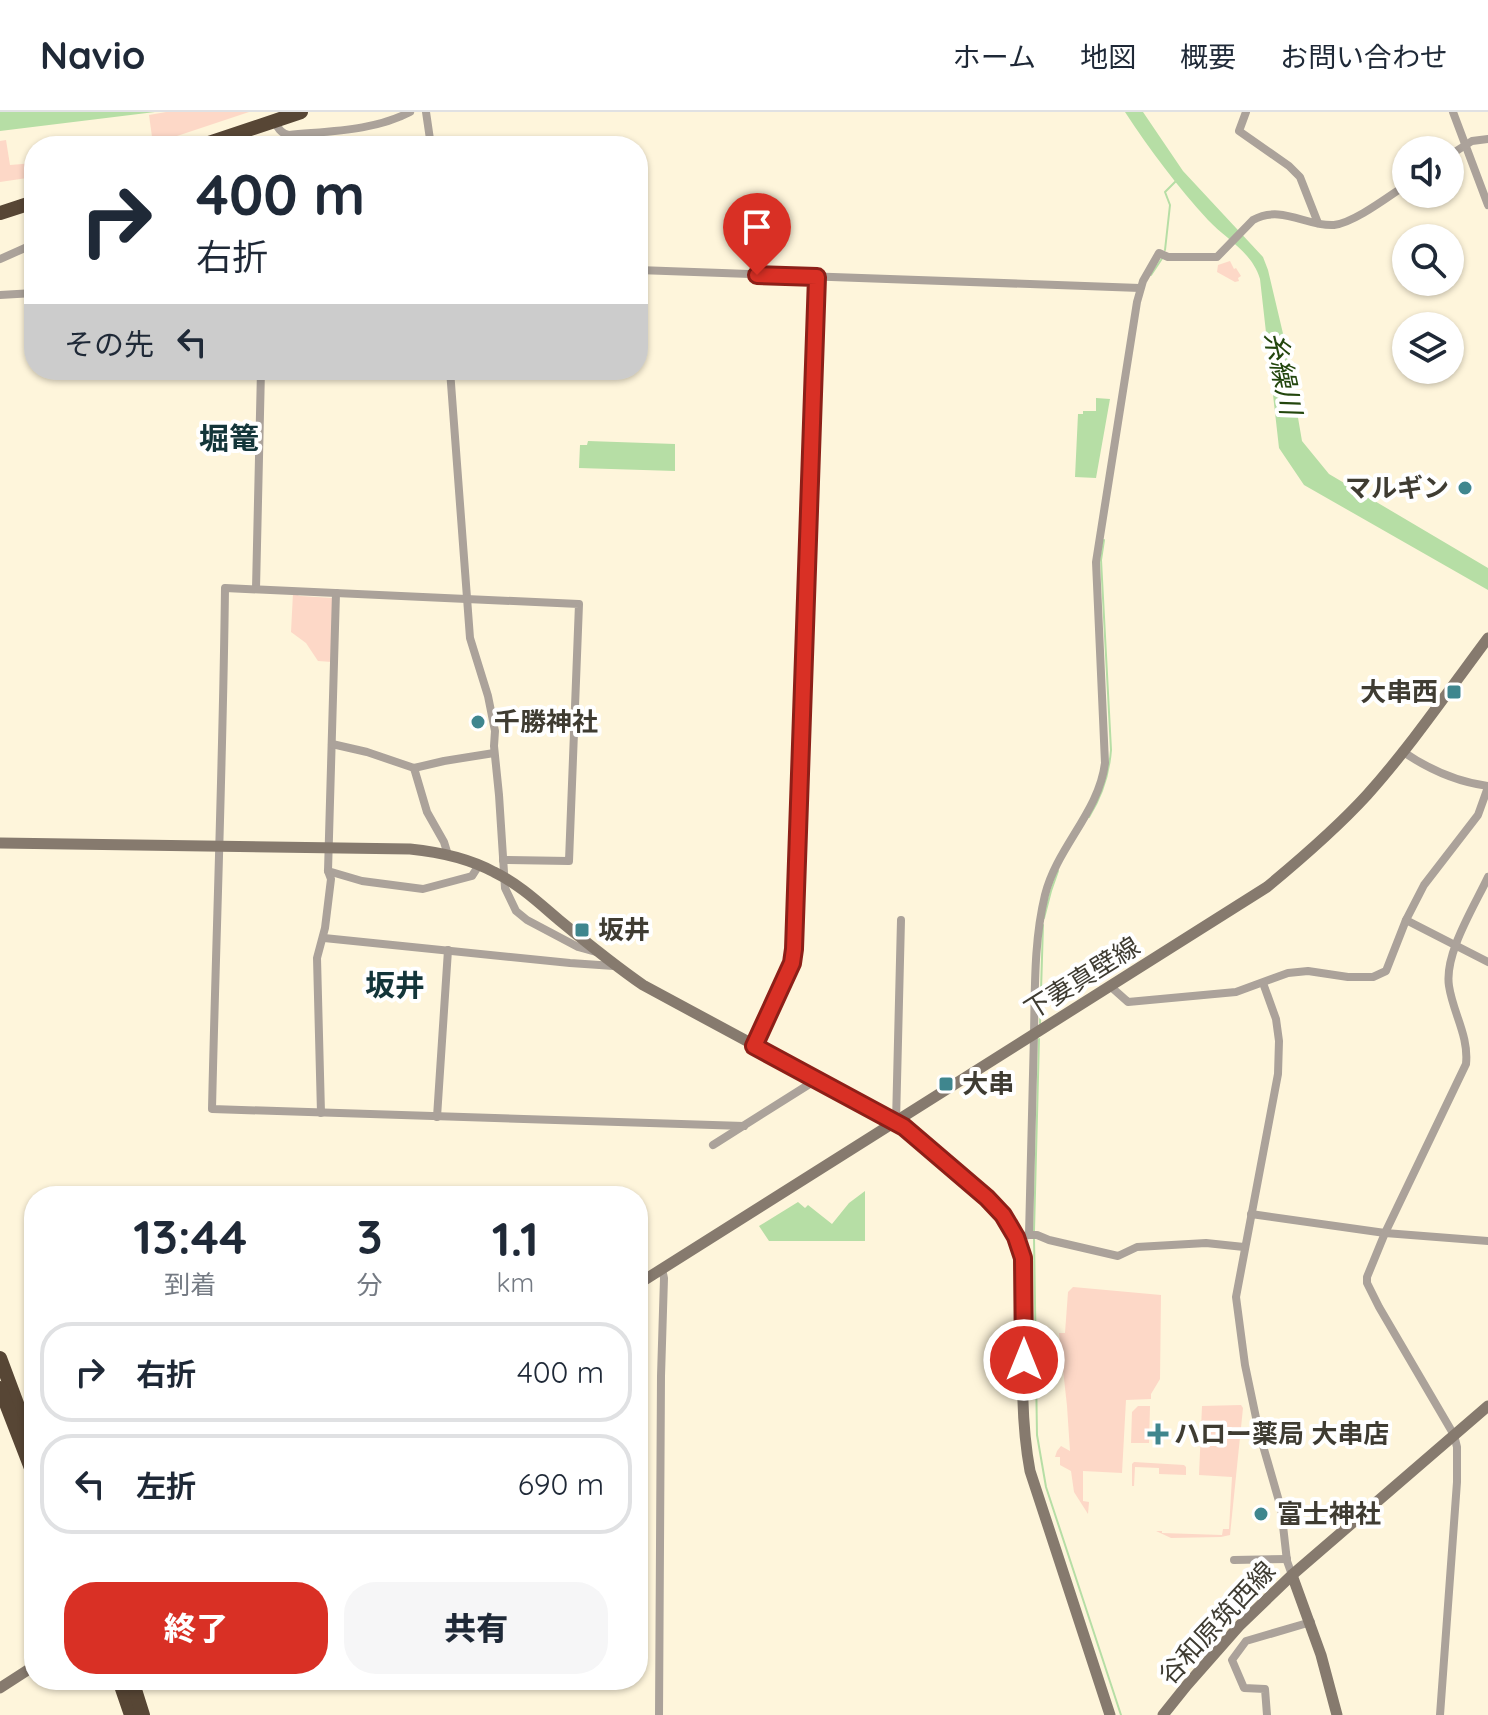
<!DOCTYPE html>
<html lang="ja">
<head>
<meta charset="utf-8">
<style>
	body { margin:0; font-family:Quicksand,"Noto Sans JP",sans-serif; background:#f6f6f7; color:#1f2937; height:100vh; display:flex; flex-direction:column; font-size:30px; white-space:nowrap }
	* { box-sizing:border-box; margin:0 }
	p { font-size:26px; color:#747a83 }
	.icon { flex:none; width:44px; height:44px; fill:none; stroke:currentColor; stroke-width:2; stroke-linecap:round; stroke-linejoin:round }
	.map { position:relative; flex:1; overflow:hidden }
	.details { position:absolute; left:24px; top:1074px; width:624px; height:504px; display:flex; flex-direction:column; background:#fff; border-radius:32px; box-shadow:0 2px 6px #0004 }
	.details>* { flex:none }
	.guide { position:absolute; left:24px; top:24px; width:624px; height:244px; border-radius:32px; box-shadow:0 2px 6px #0004; background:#fff; color:#1f2937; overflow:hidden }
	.controls { position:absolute; left:1392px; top:24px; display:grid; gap:16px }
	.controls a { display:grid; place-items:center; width:72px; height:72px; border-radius:50%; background:#fff; box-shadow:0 2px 6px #0004; font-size:40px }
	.pin { position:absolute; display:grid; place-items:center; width:68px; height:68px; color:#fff; margin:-82px -34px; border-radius:50% 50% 50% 0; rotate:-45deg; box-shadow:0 0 8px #0007 }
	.pin .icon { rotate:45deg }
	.me { position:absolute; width:88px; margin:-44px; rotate:0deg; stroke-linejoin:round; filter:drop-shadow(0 0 6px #0008) }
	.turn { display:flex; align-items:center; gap:28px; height:168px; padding:0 40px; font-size:36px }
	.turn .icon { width:104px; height:104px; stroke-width:2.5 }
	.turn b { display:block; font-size:56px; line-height:68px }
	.then { display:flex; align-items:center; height:76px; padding:0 40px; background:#0003; gap:16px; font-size:30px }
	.eta { display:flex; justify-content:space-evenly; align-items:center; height:136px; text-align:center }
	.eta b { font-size:48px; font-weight:800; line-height:56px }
	.action { display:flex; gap:16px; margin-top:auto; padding:16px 40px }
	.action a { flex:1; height:92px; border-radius:32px; background:#d93025; color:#fff; font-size:32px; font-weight:800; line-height:92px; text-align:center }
	.action a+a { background:#f6f6f7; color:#1f2937 }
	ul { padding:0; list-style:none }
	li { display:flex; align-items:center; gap:24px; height:100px; margin:0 16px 12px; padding:0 24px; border:4px solid #e0e1e3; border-radius:32px }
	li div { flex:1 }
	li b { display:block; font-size:30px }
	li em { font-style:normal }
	header { display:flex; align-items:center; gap:48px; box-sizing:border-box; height:112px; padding:0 40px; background:#fff; border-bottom:2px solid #e0e1e3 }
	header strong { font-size:38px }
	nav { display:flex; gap:44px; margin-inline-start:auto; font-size:28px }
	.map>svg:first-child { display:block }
	.green { fill:#fdd8c7 }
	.water { fill:#b6dea5 }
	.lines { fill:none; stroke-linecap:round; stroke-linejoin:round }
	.stream { stroke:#b6dea5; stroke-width:2 }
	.street { stroke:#aba29a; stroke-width:8 }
	.secondary { stroke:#867a6e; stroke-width:11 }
	.highway { stroke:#574635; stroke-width:14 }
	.route-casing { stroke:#8d1f18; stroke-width:20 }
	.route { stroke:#d93025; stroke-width:14 }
	.poi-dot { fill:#3f868e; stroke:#fff; stroke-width:3 }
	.labels { text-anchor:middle; stroke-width:8; stroke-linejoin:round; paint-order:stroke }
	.poi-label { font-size:26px; font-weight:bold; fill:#3f3c32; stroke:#fff; text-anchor:start }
	.street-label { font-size:26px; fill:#3f3c32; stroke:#fff }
	.water-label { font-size:28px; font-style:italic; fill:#22460d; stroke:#fff }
	.quarter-label { font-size:30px; font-weight:bold; fill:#133539; stroke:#fff }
</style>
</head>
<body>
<header>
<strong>Navio</strong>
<nav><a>ホーム</a><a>地図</a><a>概要</a><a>お問い合わせ</a></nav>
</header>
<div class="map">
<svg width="1488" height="1603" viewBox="0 0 1488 1603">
	<rect width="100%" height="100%" fill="#fef5db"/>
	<g class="green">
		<path d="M166,0H249L153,32L149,3Z"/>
		<path d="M6,28L10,53L34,51V65L0,70V29Z"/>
		<path d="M1230,149L1234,157L1236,156L1241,164L1238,166L1239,169L1235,170L1217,160L1218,153Z"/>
		<path d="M293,481L300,484L333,486L332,550L318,549L306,531L291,520Z"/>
		<path d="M1073,1175L1161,1183L1160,1267L1151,1282V1287L1126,1288L1122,1361L1083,1359V1389L1089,1390L1088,1402L1074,1380L1071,1359L1060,1353V1345H1055L1057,1339L1061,1334L1070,1339L1067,1294L1059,1221H1065L1068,1180Z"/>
		<path d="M1241,1293L1243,1296L1230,1423L1221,1425L1171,1426L1156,1419H1162V1421L1222,1423L1223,1417H1229L1232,1365L1199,1363L1202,1294Z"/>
		<path d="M1138,1294H1150L1149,1331H1131L1132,1300Z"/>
		<path d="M1134,1350L1184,1353L1186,1355V1363L1159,1362V1356L1135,1355L1134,1374H1132V1352Z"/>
	</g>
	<g class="water">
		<path d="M0,0H155L0,19Z"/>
		<path d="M1125,0H1143L1183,59L1263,145L1268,158L1285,230L1302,329L1329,362L1488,456V478L1304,373L1279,336L1260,167C1252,140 1227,128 1208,108C1177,74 1150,38 1125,0Z"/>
		<path d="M1096,286L1110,287L1096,366L1075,365L1078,302H1083V299H1096Z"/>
		<path d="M588,329L675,332V359L579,356L580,333H587Z"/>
		<path d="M865,1079V1129H769L759,1114L798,1090L805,1096L808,1093L832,1112L849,1091Z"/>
	</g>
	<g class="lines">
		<g class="stream">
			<path d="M1165,138L1170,93L1165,80L1177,68"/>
			<path d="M1151,163L1163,145"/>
			<path d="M1089,705C1102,684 1109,663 1111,638L1101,448L1104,428"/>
			<path d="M1044,806L1051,779L1058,759"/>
			<path d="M1040,911L1043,813"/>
			<path d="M1034,1119L1039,927"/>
			<path d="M1034,1125L1037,1323L1046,1375L1121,1603"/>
		</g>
		<g class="street">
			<path d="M426,0L431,34"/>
			<path d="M1246,0L1239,19L1289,54L1300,65L1318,111"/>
			<path d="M1453,0L1488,93"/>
			<path d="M274,9C277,15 281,22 289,23C329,19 374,19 410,0"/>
			<path d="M1450,43L1472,29L1488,27"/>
			<path d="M0,147L34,132"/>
			<path d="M638,158L1140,176"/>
			<path d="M0,183L34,181"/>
			<path d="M450,258L470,526L488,584L495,619L494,634L499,683L505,776L516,799L527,808L578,835L596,840"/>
			<path d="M256,477L261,258"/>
			<path d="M336,481L328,759L362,769L423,777L472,764L479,753"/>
			<path d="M332,632L367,640L414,656L444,649L494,641"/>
			<path d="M1402,639C1428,657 1457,670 1488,674"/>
			<path d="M414,656L427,700L444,730L448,743"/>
			<path d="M503,748L569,749L579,492L225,476C223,650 216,823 212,997L744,1014"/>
			<path d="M1406,808L1488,850"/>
			<path d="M324,826L570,851L614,854"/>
			<path d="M1263,871L1276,907L1279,929L1278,962L1236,1185L1245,1253L1259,1320L1281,1396L1287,1449L1292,1463"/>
			<path d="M1110,874L1128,890L1236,880L1288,861L1308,859L1348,865H1373L1386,859L1406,808L1424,773L1478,703L1488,675"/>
			<path d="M754,934L792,851L794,837L817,165"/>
			<path d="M321,1001L317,846L325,816L331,767L328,759"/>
			<path d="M437,1005L448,838"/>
			<path d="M896,1010L901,808"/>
			<path d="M713,1033L816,968"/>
			<path d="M1251,1102L1385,1121L1488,1129"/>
			<path d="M1029,1123H1037L1049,1128L1118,1144L1137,1135L1206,1131L1244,1135"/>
			<path d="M1016,1125L1029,1123C1031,1056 1032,989 1034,922C1035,875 1034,828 1045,783C1057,735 1099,700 1105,651L1096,450L1137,190L1143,169L1159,141L1168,145H1217L1253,108C1281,92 1307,115 1334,113C1354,111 1389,84 1406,73"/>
			<path d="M1234,1448L1287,1447"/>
			<path d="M659,1603L661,1264L664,1166L662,1157"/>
			<path d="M1267,1603L1265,1577L1244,1576L1232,1548L1246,1529L1311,1510"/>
			<path d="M1440,1603L1457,1370V1335L1454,1323L1379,1195L1367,1171V1165L1385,1121L1466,952C1469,924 1453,901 1449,874C1444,842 1474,795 1488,765"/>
		</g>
		<g class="secondary">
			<path d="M0,731L410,737C440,740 468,746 494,760C519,772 539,791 559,808C587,831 614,853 643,873L882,1002C907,1017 928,1036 951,1055C971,1072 994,1088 1009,1110C1019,1126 1023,1145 1024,1163C1024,1228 1018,1295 1030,1359L1110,1603"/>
			<path d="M638,1172L1267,775C1302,746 1336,717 1367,683C1411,634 1449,578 1488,526"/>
			<path d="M1292,1463L1321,1543L1337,1603"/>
			<path d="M0,1576L34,1554"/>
			<path d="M1163,1603L1187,1573L1239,1514L1292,1463L1488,1294"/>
		</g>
		<g class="highway">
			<path d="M200,34L301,0"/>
			<path d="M0,101L34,90"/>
			<path d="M0,1246L34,1337"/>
			<path d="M0,1276L34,1364"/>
			<path d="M119,1568L131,1603"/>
			<path d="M132,1568L143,1603"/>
		</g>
	</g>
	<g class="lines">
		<g class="route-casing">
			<path id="route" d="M757,163L817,165L794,837L792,851L754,934L904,1015L987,1086L1003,1103L1016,1125L1023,1146L1024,1248"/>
		</g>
		<use href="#route" class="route"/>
	</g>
	<g class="poi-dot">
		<circle cx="1465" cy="376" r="8"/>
		<rect x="1446" y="572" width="16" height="16" rx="4"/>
		<circle cx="478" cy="610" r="8"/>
		<rect x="574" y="810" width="16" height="16" rx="4"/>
		<rect x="938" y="964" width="16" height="16" rx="4"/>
		<path d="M1154 1310h8v8h8v8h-8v8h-8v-8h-8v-8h8z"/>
		<circle cx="1261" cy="1402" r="8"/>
	</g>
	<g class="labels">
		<g class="poi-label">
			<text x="1449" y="385" text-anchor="end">マルギン</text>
			<text x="1438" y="589" text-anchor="end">大串西</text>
			<text x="494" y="619">千勝神社</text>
			<text x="598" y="827">坂井</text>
			<text x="962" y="981">大串</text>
			<text x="1174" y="1331">ハロー薬局 大串店</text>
			<text x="1277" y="1411">富士神社</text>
		</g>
		<g class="street-label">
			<text transform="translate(1082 866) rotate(-32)" y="9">下妻真壁線</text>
			<text transform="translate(1217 1511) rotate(-47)" y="9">谷和原筑西線</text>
		</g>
		<g class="water-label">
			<text transform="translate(1283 261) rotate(78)" y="10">糸繰川</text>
		</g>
		<g class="quarter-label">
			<text x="229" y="337">堀篭</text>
			<text x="395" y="884">坂井</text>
		</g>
	</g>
</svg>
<div class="controls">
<a><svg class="icon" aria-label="sound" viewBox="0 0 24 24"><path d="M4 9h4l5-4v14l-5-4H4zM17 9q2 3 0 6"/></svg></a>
<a><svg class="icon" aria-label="search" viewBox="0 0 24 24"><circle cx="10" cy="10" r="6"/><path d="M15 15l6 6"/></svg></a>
<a><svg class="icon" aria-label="layers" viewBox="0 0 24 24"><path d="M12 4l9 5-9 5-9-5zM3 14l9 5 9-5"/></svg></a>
</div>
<div class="pin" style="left:757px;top:163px;background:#d93025"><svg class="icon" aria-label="arrive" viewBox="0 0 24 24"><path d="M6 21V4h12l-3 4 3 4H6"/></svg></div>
<svg class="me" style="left:1024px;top:1248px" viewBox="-20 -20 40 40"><circle r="17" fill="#d93025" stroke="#fff" stroke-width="3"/><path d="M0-11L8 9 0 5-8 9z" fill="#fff"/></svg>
<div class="guide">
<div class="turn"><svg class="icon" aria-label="right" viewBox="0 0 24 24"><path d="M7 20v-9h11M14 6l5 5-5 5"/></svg><div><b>400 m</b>右折</div></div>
<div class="then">その先<svg class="icon" aria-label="left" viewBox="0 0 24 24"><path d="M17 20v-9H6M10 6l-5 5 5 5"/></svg></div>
</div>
<section class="details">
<div class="eta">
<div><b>13:44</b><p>到着</p></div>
<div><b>3</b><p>分</p></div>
<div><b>1.1</b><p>km</p></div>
</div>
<ul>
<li><svg class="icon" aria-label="right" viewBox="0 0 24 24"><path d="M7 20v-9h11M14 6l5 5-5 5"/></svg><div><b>右折</b></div><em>400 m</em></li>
<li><svg class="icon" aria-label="left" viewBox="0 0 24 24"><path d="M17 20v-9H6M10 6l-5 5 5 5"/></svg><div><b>左折</b></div><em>690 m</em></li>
</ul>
<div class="action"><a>終了</a><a>共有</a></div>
</section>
</div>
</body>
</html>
